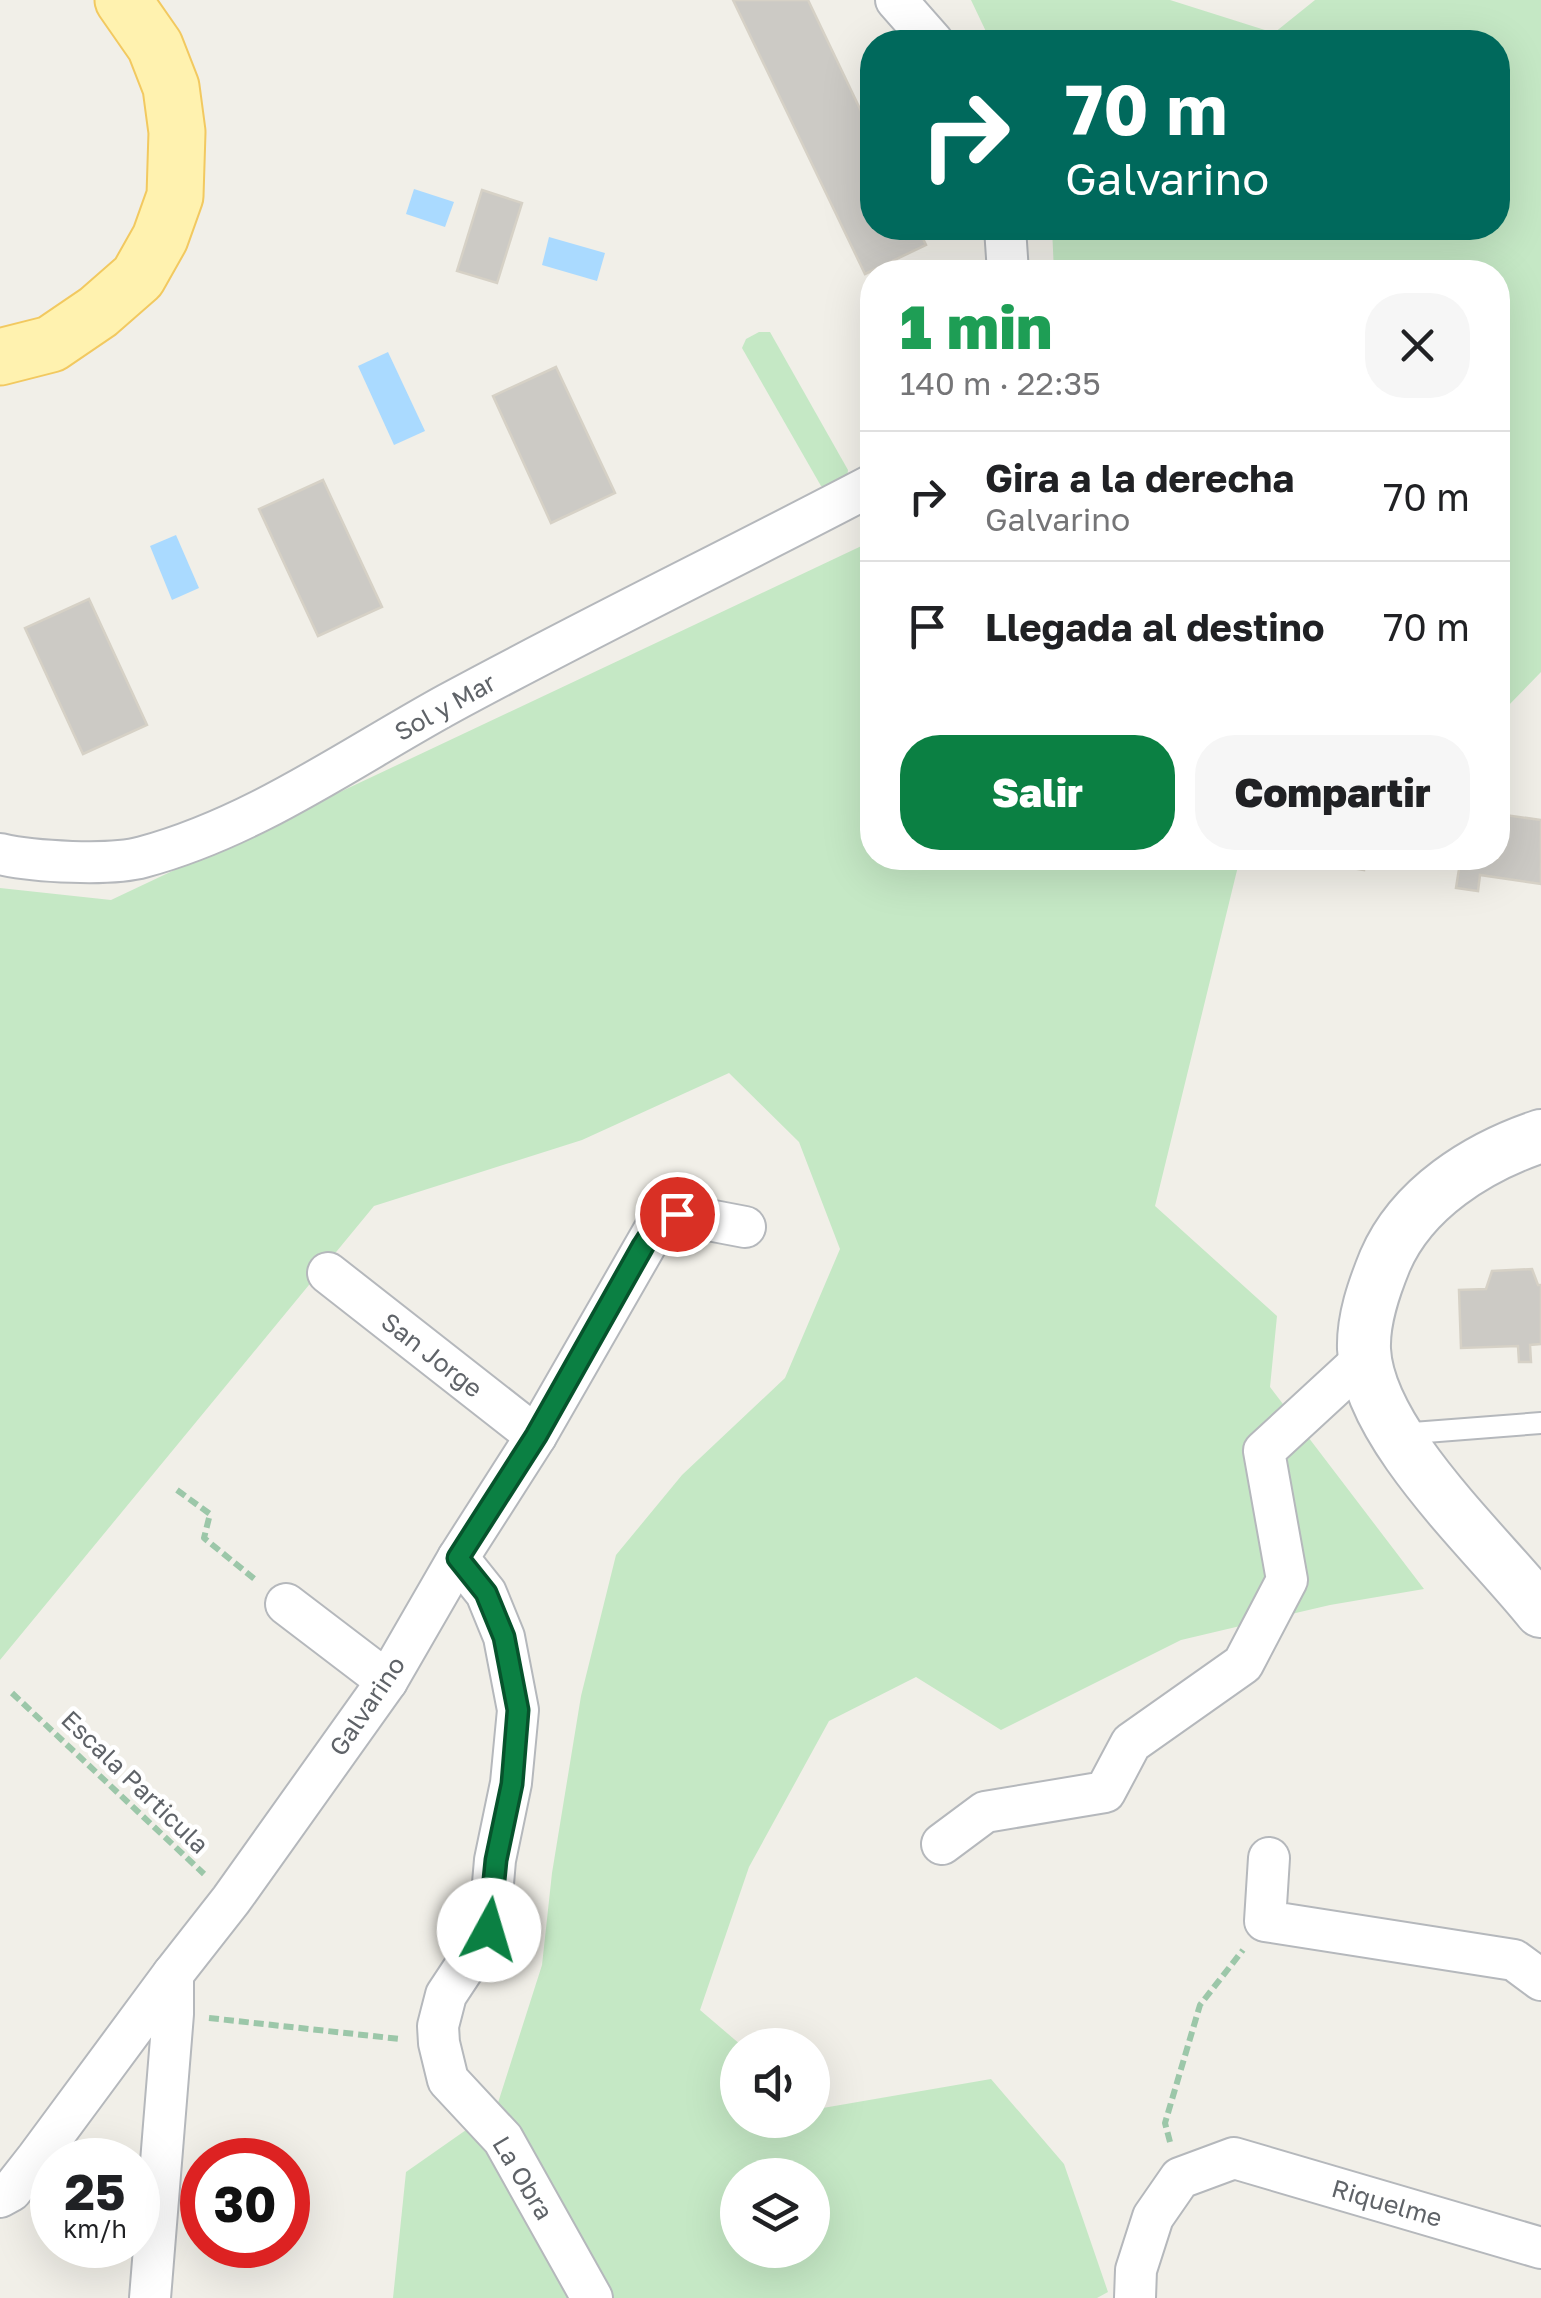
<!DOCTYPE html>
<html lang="es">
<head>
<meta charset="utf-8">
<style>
	body { margin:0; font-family:"Golos Text",sans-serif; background:#f6f6f6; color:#202124; height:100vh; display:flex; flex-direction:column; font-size:38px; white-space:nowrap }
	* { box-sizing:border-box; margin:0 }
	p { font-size:32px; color:#757577 }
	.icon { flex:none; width:55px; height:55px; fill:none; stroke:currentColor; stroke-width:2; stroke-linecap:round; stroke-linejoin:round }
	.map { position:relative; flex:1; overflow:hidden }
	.details { position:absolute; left:860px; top:260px; width:650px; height:610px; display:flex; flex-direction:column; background:#fff; border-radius:40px; box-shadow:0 10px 40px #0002 }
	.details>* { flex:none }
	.guide { position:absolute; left:860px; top:30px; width:650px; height:210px; border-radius:40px; box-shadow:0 10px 40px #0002; background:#00695c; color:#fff; overflow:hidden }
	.tools { position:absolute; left:720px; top:2028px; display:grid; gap:20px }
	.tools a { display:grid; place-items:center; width:110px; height:110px; border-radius:50%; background:#fff; box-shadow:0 10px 40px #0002; font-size:50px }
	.speed { position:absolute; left:30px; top:2138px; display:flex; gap:20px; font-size:50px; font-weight:700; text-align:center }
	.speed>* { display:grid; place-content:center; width:130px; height:130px; border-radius:50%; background:#fff; box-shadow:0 10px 40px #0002; line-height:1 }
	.speed small { font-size:25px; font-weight:400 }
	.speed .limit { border:15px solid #d22; background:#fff; color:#111 }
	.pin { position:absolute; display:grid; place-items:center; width:85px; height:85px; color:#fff; margin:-42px; border:5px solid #fff; border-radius:50%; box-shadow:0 2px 10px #0007 }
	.me { position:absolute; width:110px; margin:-55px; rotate:6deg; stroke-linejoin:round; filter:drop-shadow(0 0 8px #0008) }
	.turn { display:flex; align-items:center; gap:35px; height:210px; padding:0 40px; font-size:45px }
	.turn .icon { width:130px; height:130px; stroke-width:2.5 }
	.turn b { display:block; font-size:70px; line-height:85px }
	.round { display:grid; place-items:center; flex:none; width:105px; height:105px; border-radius:40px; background:#f6f6f6 }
	.summary { display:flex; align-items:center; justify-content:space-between; height:170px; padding:0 40px }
	h1 { font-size:60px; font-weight:800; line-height:75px; color:#1e9e55 }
	.primary-button { display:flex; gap:20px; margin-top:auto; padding:20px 40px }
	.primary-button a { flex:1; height:115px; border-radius:40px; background:#0b8043; color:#fff; font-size:40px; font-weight:800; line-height:115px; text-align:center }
	.primary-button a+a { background:#f6f6f6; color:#202124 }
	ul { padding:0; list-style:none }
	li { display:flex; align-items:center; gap:30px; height:130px; padding:0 40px; border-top:2px solid #e0e0e0 }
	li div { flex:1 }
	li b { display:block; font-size:38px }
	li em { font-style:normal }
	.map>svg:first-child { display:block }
	.green { fill:#c5e8c5; fill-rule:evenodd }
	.water { fill:#aadaff }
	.building { fill:#cccac5; stroke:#d6d1c6; stroke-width:2.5 }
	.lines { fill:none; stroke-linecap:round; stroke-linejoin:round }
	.service-casing { stroke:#b5b8bc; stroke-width:24 }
	.minor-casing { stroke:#b5b8bc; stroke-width:44 }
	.tertiary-casing { stroke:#b5b8bc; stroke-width:56 }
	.primary-casing { stroke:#f2c960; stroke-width:59 }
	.path { stroke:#9cc7a9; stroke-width:6; stroke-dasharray:10 5; stroke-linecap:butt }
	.service { stroke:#fff; stroke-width:20 }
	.minor { stroke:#fff; stroke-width:40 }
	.tertiary { stroke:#fff; stroke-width:52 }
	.primary { stroke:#fff2af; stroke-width:55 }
	.route-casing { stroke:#07532c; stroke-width:25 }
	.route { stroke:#0b8043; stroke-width:18 }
	.labels { text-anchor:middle; stroke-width:9; stroke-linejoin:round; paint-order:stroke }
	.street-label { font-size:25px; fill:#5f6368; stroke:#fff }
</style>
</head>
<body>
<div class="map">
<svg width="1541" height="2298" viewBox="0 0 1541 2298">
	<rect width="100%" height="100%" fill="#f1efe8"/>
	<g class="green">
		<path d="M971,0H1170L1274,33L1315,0H1541V672L1507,707H1498V272H1054L1052,228H1498V42H991Z"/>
		<path d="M759,332H770L848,470L847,478L828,488L821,486L742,348L746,339Z"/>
		<path d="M872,541V858H1240L1155,1206L1277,1316L1270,1387L1424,1589L1330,1605L1181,1640L1001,1730L916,1677L829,1721L749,1867L700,2010L741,2045H738V2120H812L813,2105L817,2109L991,2079L1064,2164L1108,2292L1097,2298H393L406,2172L496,2109L542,1965L552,1873L581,1696L616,1555L682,1475L785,1378L840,1249L799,1142L729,1073L582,1140L374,1206L0,1660V888L111,900ZM738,2175H812V2250H738Z"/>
	</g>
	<g class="water">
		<path d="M414,189L454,202L445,227L406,214Z"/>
		<path d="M549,237L605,253L597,281L542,265Z"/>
		<path d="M388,352L425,431L394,445L358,366Z"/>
		<path d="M176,535L199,588L172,600L150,546Z"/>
	</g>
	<g class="building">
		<path d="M733,0H808L872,134V228H918L926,245L865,274Z"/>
		<path d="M482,190L522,203L497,283L457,271Z"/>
		<path d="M556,367L615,493L551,523L493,396Z"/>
		<path d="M323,480L382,607L318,636L259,509Z"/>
		<path d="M89,599L147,725L83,754L25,628Z"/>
		<path d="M1498,796H1500L1498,814L1541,820V884L1480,875L1478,891L1456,888L1459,869L1386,858H1498Z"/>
		<path d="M1347,858H1365L1364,870L1346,867Z"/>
		<path d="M1532,1269L1538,1285H1541V1344L1530,1345L1531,1362H1519L1518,1346L1461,1348L1459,1290L1486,1289L1492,1271Z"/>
	</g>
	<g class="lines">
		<g class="service-casing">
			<path id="service" d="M1400,1434L1541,1423"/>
		</g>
		<g class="minor-casing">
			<g id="minor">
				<path d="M896,0L933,42"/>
				<path d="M1005,228L1008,272"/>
				<path d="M0,854C33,862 111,866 143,857C254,827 348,759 448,704C588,628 731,559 872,485"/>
				<path d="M328,1273L536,1436"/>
				<path d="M458,1558L486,1593L504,1637L518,1710L511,1783L495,1860L489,1930L446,1995L438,2026L439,2043L448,2080L503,2139L592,2298"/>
				<path d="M286,1604L387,1681"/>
				<path d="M942,1844L985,1812L1105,1792L1131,1743L1243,1664L1287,1580L1264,1451L1366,1357"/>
				<path d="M1269,1858L1265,1921L1514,1960L1541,1980"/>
				<path d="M0,2197L11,2191L37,2158L173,1974"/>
				<path d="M150,2298L173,2014V1974L231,1900L387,1681L458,1558L536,1436L660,1220L677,1214L745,1227"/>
				<path d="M1135,2298L1136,2270L1153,2217L1180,2178L1234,2158L1541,2248"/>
			</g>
		</g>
		<g class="tertiary-casing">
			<path id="tertiary" d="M1541,1136C1478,1157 1412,1198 1385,1261C1374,1288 1363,1319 1364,1349C1368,1436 1488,1544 1541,1611"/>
		</g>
		<g class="primary-casing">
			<path id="primary" d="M0,357L51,344L98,312L138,277L160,238L175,196L177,132L171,87L155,46L123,0"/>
		</g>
		<g class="path">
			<path d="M177,1490L210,1514L204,1538L257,1581"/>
			<path d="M12,1693L204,1874"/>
			<path d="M209,2018L400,2039"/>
			<path d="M1170,2142L1165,2123L1200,2005L1243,1950"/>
		</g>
		<use href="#service" class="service"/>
		<use href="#minor" class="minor"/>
		<use href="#tertiary" class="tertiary"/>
		<use href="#primary" class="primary"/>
	</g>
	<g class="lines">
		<g class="route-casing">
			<path id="route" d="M489,1930L496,1860L512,1784L518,1710L504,1637L486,1593L458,1558L536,1436L643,1246L660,1220L677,1214"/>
		</g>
		<use href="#route" class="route"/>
	</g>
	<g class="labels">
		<g class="street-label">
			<text transform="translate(445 707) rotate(-29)" y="9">Sol y Mar</text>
			<text transform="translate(432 1355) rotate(38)" y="9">San Jorge</text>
			<text transform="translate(367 1706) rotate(-56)" y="9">Galvarino</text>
			<text transform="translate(135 1782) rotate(44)" y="9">Escala Particula</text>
			<text transform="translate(523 2178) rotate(59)" y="9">La Obra</text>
			<text transform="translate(1387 2203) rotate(16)" y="9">Riquelme</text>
		</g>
	</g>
</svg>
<div class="tools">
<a><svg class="icon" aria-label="sound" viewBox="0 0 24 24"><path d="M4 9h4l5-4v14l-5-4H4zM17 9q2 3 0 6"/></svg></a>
<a><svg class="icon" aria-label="layers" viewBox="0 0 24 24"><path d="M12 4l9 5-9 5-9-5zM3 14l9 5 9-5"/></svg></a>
</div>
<div class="speed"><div>25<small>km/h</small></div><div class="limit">30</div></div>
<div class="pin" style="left:677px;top:1214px;background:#d93025"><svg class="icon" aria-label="arrive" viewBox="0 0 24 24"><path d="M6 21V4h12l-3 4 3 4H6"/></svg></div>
<svg class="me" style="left:489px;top:1930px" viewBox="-20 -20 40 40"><circle r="19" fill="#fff"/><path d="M0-13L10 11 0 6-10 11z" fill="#0b8043"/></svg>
<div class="guide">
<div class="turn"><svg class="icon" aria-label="right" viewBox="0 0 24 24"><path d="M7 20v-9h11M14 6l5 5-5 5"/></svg><div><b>70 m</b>Galvarino</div></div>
</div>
<section class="details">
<div class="summary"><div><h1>1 min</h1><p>140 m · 22:35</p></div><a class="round"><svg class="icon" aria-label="close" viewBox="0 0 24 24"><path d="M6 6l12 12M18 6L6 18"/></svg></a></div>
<ul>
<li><svg class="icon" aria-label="right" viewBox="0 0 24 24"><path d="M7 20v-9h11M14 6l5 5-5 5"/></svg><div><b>Gira a la derecha</b><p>Galvarino</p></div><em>70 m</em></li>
<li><svg class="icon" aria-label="arrive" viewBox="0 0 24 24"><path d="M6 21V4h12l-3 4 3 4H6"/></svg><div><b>Llegada al destino</b></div><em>70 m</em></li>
</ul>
<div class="primary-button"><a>Salir</a><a>Compartir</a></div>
</section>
</div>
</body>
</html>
